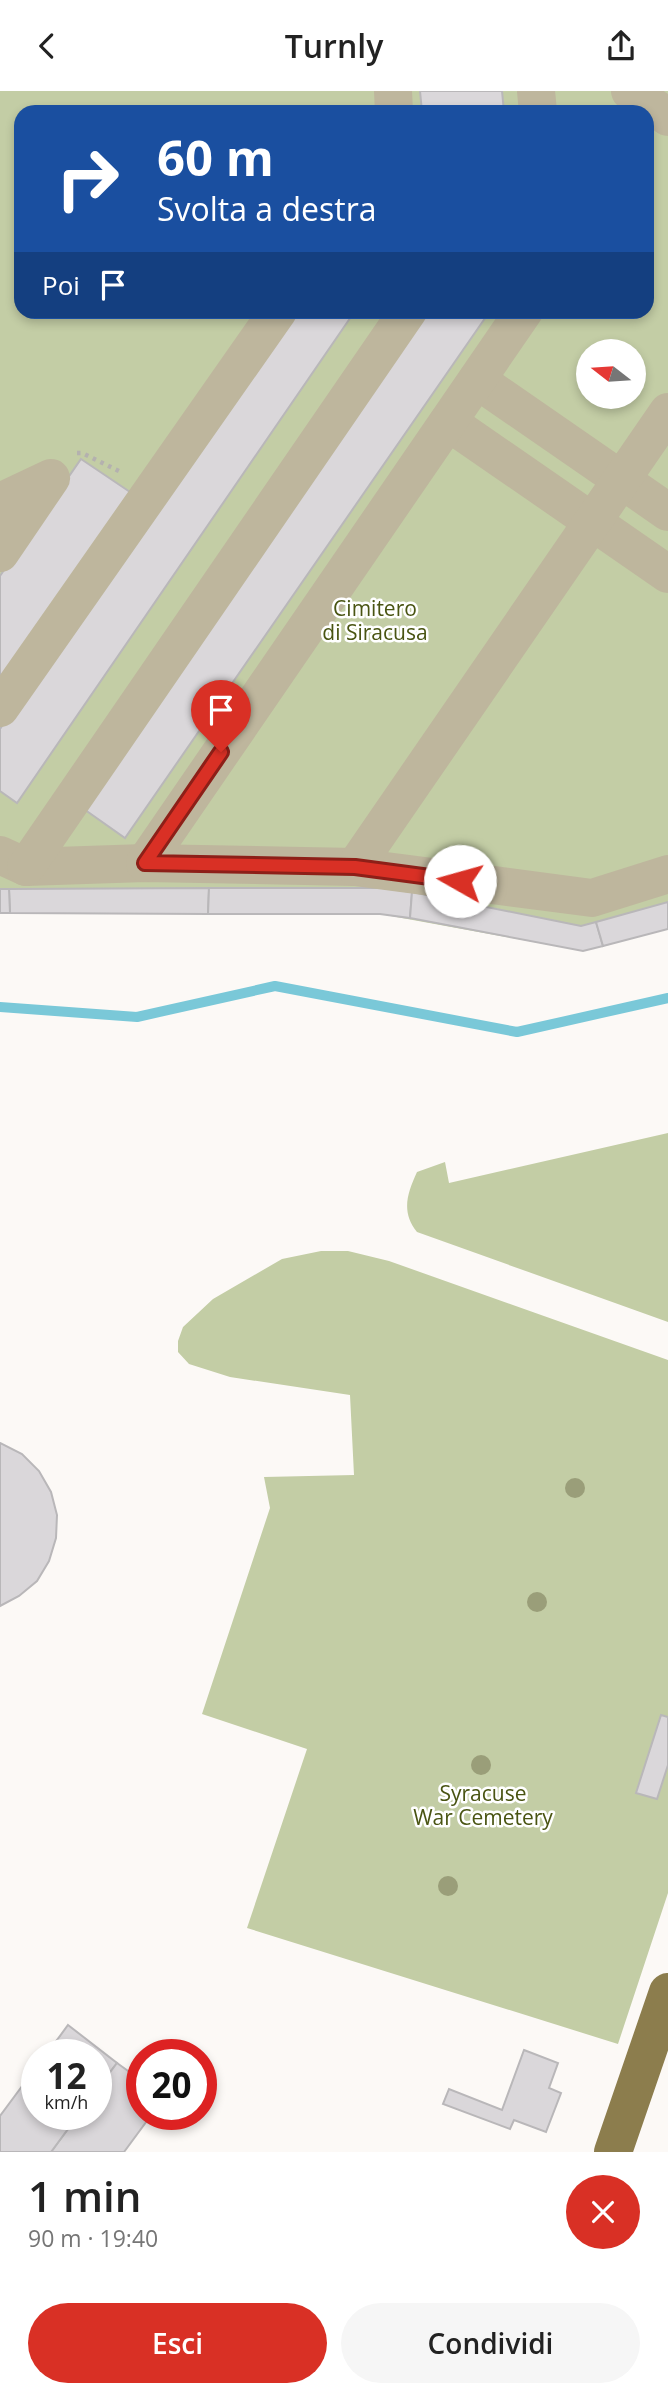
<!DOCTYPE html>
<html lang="it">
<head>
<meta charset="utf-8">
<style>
	body { margin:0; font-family:"Open Sans",sans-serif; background:#f6f6f6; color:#222; height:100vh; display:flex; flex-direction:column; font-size:26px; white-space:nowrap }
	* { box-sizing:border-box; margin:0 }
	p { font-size:23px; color:#767676 }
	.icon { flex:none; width:38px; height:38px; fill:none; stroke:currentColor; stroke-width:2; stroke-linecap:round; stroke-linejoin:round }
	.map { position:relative; height:2061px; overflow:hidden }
	.side { display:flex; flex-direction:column; background:#fff; flex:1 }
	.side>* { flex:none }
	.hud { position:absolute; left:14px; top:14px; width:640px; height:214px; border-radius:21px; box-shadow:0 4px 10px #0003; background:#1a4fa0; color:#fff; overflow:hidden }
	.needle { width:46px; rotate:287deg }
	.controls { position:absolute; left:576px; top:248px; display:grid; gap:14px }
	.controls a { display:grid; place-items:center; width:70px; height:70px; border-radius:50%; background:#fff; box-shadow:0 4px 10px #0003; font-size:35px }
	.speed { position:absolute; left:21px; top:1948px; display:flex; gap:14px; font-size:35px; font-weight:700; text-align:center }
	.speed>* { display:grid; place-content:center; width:91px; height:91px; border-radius:50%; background:#fff; box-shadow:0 4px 10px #0003; line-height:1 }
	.speed small { font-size:18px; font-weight:400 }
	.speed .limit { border:10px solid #d22; background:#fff; color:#111 }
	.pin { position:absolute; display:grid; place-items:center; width:60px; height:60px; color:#fff; margin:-72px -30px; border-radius:50% 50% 50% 0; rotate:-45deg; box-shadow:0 0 7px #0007 }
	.pin .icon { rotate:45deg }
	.me { position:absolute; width:77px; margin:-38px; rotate:277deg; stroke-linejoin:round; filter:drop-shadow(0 0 5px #0008) }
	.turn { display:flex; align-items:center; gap:24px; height:147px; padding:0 28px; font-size:32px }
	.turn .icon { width:91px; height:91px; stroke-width:2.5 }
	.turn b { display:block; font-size:49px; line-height:60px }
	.then { display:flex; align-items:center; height:66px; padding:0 28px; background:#0003; gap:14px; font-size:26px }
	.round { display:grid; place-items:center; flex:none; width:74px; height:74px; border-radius:37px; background:#f6f6f6 }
	.headline { display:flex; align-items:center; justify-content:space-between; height:119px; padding:0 28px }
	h1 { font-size:42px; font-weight:600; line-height:52px }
	.action { display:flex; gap:14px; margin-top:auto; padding:14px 28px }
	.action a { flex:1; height:80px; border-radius:42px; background:#d93025; color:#fff; font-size:28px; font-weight:600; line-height:80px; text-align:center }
	.action a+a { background:#f6f6f6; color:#222 }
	header { display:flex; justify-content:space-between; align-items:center; height:91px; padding:0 28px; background:#fff; font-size:32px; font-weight:600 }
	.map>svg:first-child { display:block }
	.green { fill:#c3cda5; fill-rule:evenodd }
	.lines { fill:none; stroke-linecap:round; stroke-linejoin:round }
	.stream { stroke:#7ac8d8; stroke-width:10 }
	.building { fill:#dad7da; stroke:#b9b7b9; stroke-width:2 }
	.path { stroke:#b4b1af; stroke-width:4.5; stroke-dasharray:3.5 5; stroke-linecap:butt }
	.minor { stroke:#beb69d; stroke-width:38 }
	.major { stroke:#8c7d4d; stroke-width:38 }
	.tree { fill:#9a9e79 }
	.route-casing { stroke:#8d1f18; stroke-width:18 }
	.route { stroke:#d93025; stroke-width:12 }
	.labels { text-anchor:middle; stroke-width:5; stroke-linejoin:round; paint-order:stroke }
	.park-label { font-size:21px; fill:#495412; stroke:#fff }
</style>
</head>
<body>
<header><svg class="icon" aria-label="back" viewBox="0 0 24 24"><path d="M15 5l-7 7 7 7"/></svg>Turnly<svg class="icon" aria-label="share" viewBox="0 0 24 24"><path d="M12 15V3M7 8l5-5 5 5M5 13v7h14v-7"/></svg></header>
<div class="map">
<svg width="668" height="2061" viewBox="0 0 668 2061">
	<rect width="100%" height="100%" fill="#fcf9f6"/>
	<g class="green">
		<path d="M0,0H668V838L583,860L380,823L0,822ZM21,21H648V220H21ZM588,261H634V306H588Z"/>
		<path d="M668,1042V1231L417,1141C401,1121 407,1103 417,1081L445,1071L449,1092Z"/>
		<path d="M321,1160H348L389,1170L668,1269V1802L618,1953L247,1837L307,1658L202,1623L270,1417L264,1386L354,1384L350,1304L230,1286L189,1273L178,1261V1250L183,1236L213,1208L282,1168Z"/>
	</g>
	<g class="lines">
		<path class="stream" d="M0,916L137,926L275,895L517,941L668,907"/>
	</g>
	<g class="building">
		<path d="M420,0H502L504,21H422Z"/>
		<path d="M287,220H355L17,712L0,700V638Z"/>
		<path d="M424,220H490L125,747L81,716Z"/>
		<path d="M81,368L130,401L0,590V485Z"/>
		<path d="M209,797L208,823L10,822L9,798Z"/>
		<path d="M209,797H382L412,801L410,827L380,823H208Z"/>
		<path d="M0,798H9L10,822H0Z"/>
		<path d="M412,801L581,835L596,831L603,855L583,860L410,827Z"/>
		<path d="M668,811V838L603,855L596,831Z"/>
		<path d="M0,1352L22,1363L39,1380L51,1401L57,1424L56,1447L49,1470L37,1490L19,1505L0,1515Z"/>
		<path d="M661,1624L668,1626V1674L657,1708L636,1702Z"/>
		<path d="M68,1934L117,1972L96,2000V1964H46Z"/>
		<path d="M524,1959L558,1972L549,1997L561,2002L546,2041L514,2029L510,2038L443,2013L449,1998L502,2019Z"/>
		<path d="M117,1972L142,1990V2023H152L124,2061H51L79,2023H96V2000Z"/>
		<path d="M37,1975V2023H79L51,2061H0V2025Z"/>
	</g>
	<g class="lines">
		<path class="path" d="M77,362H82L123,382"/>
		<g class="minor">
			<path d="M393,0L394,21"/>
			<path d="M536,0L538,21"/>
			<path d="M630,0L668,26"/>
			<path d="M477,289L668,421"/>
			<path d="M448,331L668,483"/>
			<path d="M0,411L51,387L0,462"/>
			<path d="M0,617L278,220"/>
			<path d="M0,764L26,776L145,772L355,776L592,807L668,783"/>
			<path d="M145,772L524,220"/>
			<path d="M26,776L408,220"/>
			<path d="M355,776L668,321"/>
		</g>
		<path class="major" d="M613,2061L668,1901"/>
	</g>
	<g class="tree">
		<circle cx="575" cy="1397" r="10"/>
		<circle cx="537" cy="1511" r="10"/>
		<circle cx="481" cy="1674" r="10"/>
		<circle cx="448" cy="1795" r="10"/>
	</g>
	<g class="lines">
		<g class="route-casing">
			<path id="route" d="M221,661L145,772L355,776L460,790"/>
		</g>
		<use href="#route" class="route"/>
	</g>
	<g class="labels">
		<g class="park-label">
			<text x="375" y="525">Cimitero<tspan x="375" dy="24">di Siracusa</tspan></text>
			<text x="483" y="1710">Syracuse<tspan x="483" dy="24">War Cemetery</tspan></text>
		</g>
	</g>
</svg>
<div class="controls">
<a><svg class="needle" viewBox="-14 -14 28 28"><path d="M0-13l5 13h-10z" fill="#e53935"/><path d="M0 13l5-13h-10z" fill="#767676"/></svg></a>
</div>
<div class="speed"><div>12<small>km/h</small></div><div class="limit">20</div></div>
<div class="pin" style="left:221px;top:661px;background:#d93025"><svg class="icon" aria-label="arrive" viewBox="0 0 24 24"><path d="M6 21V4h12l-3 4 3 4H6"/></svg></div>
<svg class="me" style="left:460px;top:790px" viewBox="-20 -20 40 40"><circle r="19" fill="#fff"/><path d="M0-13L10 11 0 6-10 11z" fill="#d93025"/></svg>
<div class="hud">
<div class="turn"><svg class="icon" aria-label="right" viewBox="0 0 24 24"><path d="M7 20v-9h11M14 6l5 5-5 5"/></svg><div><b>60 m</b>Svolta a destra</div></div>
<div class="then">Poi<svg class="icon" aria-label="arrive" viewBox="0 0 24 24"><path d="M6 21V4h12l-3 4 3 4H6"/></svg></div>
</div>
</div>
<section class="side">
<div class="headline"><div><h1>1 min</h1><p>90 m · 19:40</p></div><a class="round" style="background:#d93025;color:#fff"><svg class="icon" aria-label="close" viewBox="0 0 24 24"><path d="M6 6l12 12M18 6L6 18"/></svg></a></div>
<div class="action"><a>Esci</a><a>Condividi</a></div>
</section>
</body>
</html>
